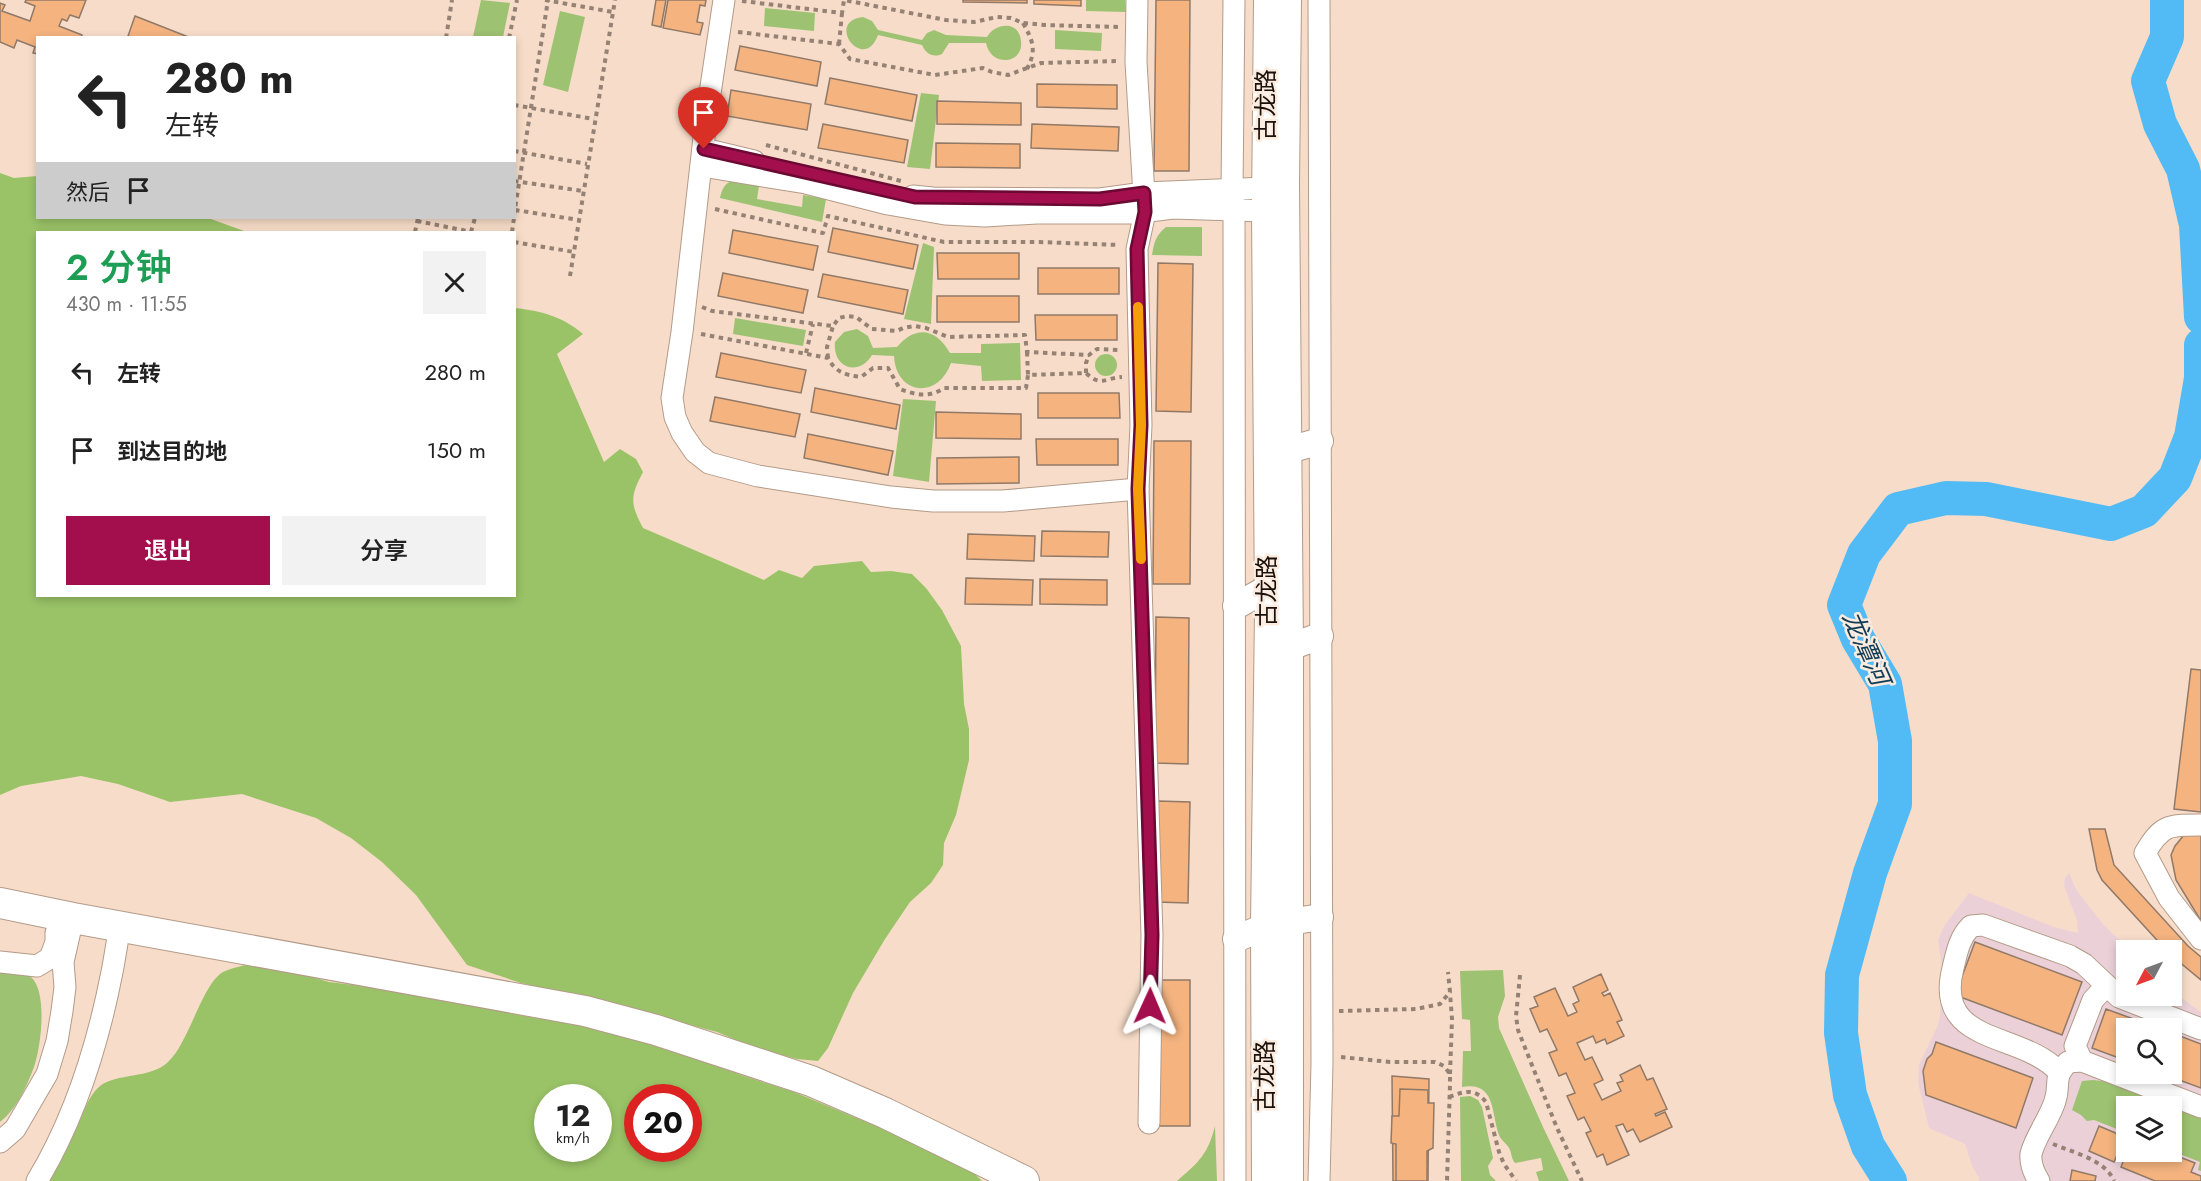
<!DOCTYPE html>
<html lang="zh">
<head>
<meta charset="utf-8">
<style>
	body { margin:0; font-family:Jost,"Noto Sans SC",sans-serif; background:#f2f2f2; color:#222; height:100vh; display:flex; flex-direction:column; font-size:22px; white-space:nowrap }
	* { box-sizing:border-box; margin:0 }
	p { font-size:20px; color:#767676 }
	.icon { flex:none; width:33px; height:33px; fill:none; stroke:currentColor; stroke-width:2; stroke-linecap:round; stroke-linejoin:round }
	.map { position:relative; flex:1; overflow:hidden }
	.details { position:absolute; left:36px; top:231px; width:480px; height:366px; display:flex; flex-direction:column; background:#fff; border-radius:0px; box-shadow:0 3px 9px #0003 }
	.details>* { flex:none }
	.top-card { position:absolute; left:36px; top:36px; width:480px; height:183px; border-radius:0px; box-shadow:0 3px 9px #0003; background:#fff; color:#222; overflow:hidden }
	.needle { width:39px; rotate:229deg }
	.controls { position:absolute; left:2116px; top:940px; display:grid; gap:12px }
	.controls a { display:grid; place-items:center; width:66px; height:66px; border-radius:0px; background:#fff; box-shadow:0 3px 9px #0003; font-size:30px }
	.speed { position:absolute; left:534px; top:1084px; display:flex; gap:12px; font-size:30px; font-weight:700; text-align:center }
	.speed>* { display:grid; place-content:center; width:78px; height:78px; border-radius:50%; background:#fff; box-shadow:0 3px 9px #0003; line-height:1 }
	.speed small { font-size:15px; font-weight:400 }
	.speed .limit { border:9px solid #d22; background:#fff; color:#111 }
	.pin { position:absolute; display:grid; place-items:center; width:51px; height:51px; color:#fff; margin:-62px -26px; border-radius:50% 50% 50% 0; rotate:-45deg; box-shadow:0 0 6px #0007 }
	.pin .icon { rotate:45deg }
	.me { position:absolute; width:66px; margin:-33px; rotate:1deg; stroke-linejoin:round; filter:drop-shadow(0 0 4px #0008) }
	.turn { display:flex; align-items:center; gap:21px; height:126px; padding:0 30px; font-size:27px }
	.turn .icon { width:78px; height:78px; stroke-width:2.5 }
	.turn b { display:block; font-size:42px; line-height:51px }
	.then { display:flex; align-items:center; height:57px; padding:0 30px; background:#0003; gap:12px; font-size:22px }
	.round { display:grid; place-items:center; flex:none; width:63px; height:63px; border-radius:0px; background:#f2f2f2 }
	.headline { display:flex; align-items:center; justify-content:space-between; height:102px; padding:0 30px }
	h1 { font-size:36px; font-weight:600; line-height:45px; color:#1e9e55 }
	.button { display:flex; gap:12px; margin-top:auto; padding:12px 30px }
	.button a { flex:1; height:69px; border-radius:0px; background:#a30e4d; color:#fff; font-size:24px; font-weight:600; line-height:69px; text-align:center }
	.button a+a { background:#f2f2f2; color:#222 }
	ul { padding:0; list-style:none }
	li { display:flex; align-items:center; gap:18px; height:78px; padding:0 30px }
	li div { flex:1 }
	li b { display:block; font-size:22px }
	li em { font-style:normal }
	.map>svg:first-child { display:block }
	.education { fill:#ebd1d7; fill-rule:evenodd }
	.green { fill:#9dc271 }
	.forest { fill:#9ac367; fill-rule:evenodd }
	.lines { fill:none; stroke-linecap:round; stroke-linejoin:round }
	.river { stroke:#52bbf5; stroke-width:34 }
	.building { fill:#f4b37f; stroke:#917968; stroke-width:1.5 }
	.minor-casing { stroke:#b39b89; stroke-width:23 }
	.major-casing { stroke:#b39b89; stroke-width:28 }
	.highway-casing { stroke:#b39b89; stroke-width:32 }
	.path { stroke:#958274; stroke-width:4; stroke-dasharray:4.5 4.5; stroke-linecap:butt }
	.minor { stroke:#fff; stroke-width:21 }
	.major { stroke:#fff; stroke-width:26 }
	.highway { stroke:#fff; stroke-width:30 }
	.route-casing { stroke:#6a0932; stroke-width:15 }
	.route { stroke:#a30e4d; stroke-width:10 }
	.slow { stroke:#f59e0b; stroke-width:10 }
	.labels { text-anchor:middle; stroke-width:5; stroke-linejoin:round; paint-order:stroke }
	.street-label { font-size:24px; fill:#19100a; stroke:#fcece0 }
	.water-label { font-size:26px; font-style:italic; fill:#103d55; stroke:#fcece0 }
</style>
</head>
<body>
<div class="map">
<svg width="2201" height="1181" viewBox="0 0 2201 1181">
	<rect width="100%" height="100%" fill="#f7ddc9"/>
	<path class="education" d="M2069,873L2076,889L2088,905L2103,924L2130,951H2127V996H2172V991L2201,1012V1181H1979V1178L1972,1166L1965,1144L1929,1128L1918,1083L1919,1065L1938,1025L1940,1015L1943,973L1938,940L1944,926L1969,893L2054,927L2078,933L2077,920L2064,886L2065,878ZM2127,1029H2172V1074H2127ZM2127,1107H2172V1152H2127Z"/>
	<g class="green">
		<path d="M481,0L510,3L503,37H473Z"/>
		<path d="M1086,0H1125L1126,12L1086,11Z"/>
		<path d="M765,8L815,13L814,31L764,26Z"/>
		<path d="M560,11L585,17L568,92L543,85Z"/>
		<path d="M863,17L872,21L878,30L922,40L927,33L934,30L946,35L987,37C995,23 1019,20 1021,41C1024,64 991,68 986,43H949L942,54C933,58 926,54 922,45L878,35C864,74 824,21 863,17Z"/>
		<path d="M1055,30L1102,33L1101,51L1055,49Z"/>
		<path d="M921,93L939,95L930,169L907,167Z"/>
		<path d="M733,180L759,186L757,199L802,207L803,195L826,199L822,222L720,198C722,189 724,184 733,180Z"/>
		<path d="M1166,227H1202V256L1152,255C1154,242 1156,235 1166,227Z"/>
		<path d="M923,243L934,247L931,324L904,319Z"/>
		<path d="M735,318L806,330L803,346L733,334Z"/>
		<path d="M857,329L868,336L873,348L897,347C916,324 937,329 950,353H981V344L1020,343L1021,380L982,381L981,366L951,363C938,400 896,395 894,356L872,355C859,377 832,368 835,342L844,332Z"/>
		<circle cx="1106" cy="365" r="11"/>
		<path d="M903,399L936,401L929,482L893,476Z"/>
		<path d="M0,969C10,970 23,970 31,977C48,992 41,1047 34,1067C27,1086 16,1110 0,1122Z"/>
		<path d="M1503,970L1505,996L1498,1017L1499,1028L1543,1127L1569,1181H1539L1536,1172L1543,1170L1541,1158L1515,1163C1511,1158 1512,1155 1510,1150C1508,1144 1501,1141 1499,1135C1491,1113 1496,1081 1462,1087L1463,1051H1471L1470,1020L1462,1019L1460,971Z"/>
		<path d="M2093,1080C2130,1083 2168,1102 2201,1118V1171L2198,1170L2200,1162L2172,1151V1107H2127V1133L2094,1120L2087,1121L2081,1115L2072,1110L2082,1081Z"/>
		<path d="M1470,1096L1478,1100L1482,1107L1493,1158L1488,1166L1490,1175L1496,1181H1461L1460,1097Z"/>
		<path d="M1215,1126L1217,1181H1177C1199,1162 1208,1154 1215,1126Z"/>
	</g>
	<g class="forest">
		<path d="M0,173L14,178L37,176L38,218H208L247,232H38V596H514L515,308C541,311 562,316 583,334L557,354L604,462L620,449L636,459L643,472C630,497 630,503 643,528L764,580L779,570L802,578L814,566L862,561L871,572L891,571L912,574L926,588L942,610L961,646L964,704L969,729V760L956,815L944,843L943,865L931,883L910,902L885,939L853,993L828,1048L818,1061L797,1059L757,1049L717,1032L591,999L521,983L467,965L416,895L382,862L351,838L316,818L242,794L170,802L118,784L81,776L21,786L0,795Z"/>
		<path d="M259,962L329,982L378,988L536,1018L583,1023L689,1056L741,1075L794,1092L936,1151L972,1171L982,1181H44C51,1166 63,1153 71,1139C81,1123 85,1099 100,1086C116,1073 150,1079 168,1062C189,1043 202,984 223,972C233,967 248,965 259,962ZM548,1098H598V1149H548ZM638,1098H688V1149H638Z"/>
	</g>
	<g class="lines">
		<g class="river">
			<path d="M2167,0V37L2148,81L2160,124L2183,169L2196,225L2201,317"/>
			<path d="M1890,1181L1868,1146L1850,1095L1841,1033L1842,975L1870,873L1895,804V741L1885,684L1858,639L1844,605L1864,554L1898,509L1946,498L1986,499L2111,524L2144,511L2175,478L2191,437L2201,378V345"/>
		</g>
	</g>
	<g class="building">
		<path d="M26,0H86L79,18L70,15L67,21L62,19L59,26L82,35L81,38H38V54L33,53L35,47L17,40L14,48L0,42V3L5,5L2,11L30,21L35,6L25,2Z"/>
		<path d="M656,0H666L661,27L652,25Z"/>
		<path d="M668,0H706L705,6L700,5L697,22L703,23L700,35L663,28Z"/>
		<path d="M963,0H1027V3L963,2Z"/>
		<path d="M1034,0H1081V6L1034,4Z"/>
		<path d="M1156,0H1190L1189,171H1154Z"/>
		<path d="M135,16L191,38H133L128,36Z"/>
		<path d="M740,46L821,62L817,86L735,70Z"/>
		<path d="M830,78L917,95L912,121L825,104Z"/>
		<path d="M1037,84L1117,85V109L1037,107Z"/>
		<path d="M731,90L811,104L807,130L727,116Z"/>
		<path d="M937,101L1021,103V125L937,124Z"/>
		<path d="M823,124L908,140L904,163L818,148Z"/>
		<path d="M1032,124L1119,127L1118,151L1031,148Z"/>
		<path d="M936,143L1020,144V168L936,167Z"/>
		<path d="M833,228L918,245L913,269L828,252Z"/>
		<path d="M733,230L818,246L813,270L729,253Z"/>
		<path d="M937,253H1019V279H938Z"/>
		<path d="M1158,263L1193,264L1191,412L1156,411Z"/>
		<rect x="1038" y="268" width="81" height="26"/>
		<path d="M723,273L808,290L803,313L718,296Z"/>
		<path d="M823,274L908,290L903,314L818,297Z"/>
		<rect x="937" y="296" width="82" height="26"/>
		<path d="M1035,315H1117V340H1036Z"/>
		<path d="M721,353L806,370L801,393L716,377Z"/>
		<path d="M815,388L900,405L896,429L811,412Z"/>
		<path d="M1038,393H1119L1120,418H1038Z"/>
		<path d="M715,397L800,414L795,437L710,421Z"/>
		<path d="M936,412L1021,414V439L936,438Z"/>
		<path d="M808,434L893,451L888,475L804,458Z"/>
		<path d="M1036,439H1118V465H1037Z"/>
		<path d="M1154,441H1191L1190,584H1153Z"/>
		<path d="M1019,457V483L937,484V458Z"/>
		<path d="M1042,531L1109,532L1108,557L1041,556Z"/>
		<path d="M968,534L1035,536L1034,561L967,559Z"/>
		<path d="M966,578L1033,580L1032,605L965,604Z"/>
		<path d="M1040,579L1107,580V605L1040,604Z"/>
		<path d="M1156,617L1189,618L1188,764L1155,763Z"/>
		<path d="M2191,669L2201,670V812L2174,809Z"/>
		<path d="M1158,801L1190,802L1188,903L1156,902Z"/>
		<path d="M2089,829H2105L2114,865L2188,946L2201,957V980L2172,956V951H2167L2102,880L2097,870Z"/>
		<path d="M2184,835H2201V921L2176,880L2171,855L2175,846Z"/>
		<path d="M1975,942L2082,982L2062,1035L1955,995Z"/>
		<path d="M1601,974L1608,990L1602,993L1604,996L1610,993L1622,1020L1617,1022L1624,1036L1607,1044L1605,1039L1596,1043L1593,1036L1577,1043L1585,1060L1592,1057L1603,1080L1594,1084L1602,1100L1621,1091L1617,1083L1623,1081L1620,1075L1640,1065L1647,1080L1653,1078L1667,1109L1655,1114L1656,1116L1665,1112L1672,1127L1640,1142L1633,1129L1627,1132L1623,1124L1616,1126L1629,1155L1607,1165L1603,1154L1597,1157L1586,1133L1591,1131L1584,1117L1578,1120L1567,1096L1575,1093L1566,1073L1559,1076L1549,1053L1557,1050L1547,1029L1540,1032L1530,1009L1538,1006L1534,997L1555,988L1568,1016L1577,1012L1573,1004L1579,1001L1573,987Z"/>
		<rect x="1155" y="980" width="35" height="146"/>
		<path d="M2106,1009L2161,1029H2127V1061L2092,1048Z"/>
		<path d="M2172,1033L2201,1044V1088L2163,1074H2172Z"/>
		<path d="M1936,1042L2033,1078L2016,1128L1926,1095L1923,1071L1927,1059L1932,1054Z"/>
		<path d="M1392,1076L1429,1079L1428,1181H1393Z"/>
		<path d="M1400,1089L1428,1090V1103H1434L1433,1148L1427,1151V1181H1396V1144L1391,1143L1392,1116H1399Z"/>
		<path d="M2099,1126L2125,1137L2114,1162L2089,1151Z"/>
		<path d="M2127,1152H2167L2195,1163L2191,1172L2201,1176V1181H2155L2121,1167Z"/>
		<path d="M2072,1170L2096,1176L2095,1181H2070Z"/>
	</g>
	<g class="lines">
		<g class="minor-casing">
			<g id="minor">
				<path d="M724,0L706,120L682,332L672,398L675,417L682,433L695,452L709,463L758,476L891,497L933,501H1003L1138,489"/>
				<path d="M1137,0L1136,62L1145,212L1137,249L1141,425L1138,489L1152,935L1149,1123"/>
				<path d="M1234,0L1232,190L1234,209L1235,1181"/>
				<path d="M1319,0L1322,1063L1319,1181"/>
				<path d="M704,149L754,161"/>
				<path d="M702,166L806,183L888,204L945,214L985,216L1037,213H1134L1173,208L1265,211"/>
				<path d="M913,196L933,198L1100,199L1144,193L1266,188"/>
				<path d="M2201,825C2169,825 2162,824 2145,853L2169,898L2201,939"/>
				<path d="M0,962L37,966L50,958L56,942V933"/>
				<path d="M2082,1061L2075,1046L2093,1000L2106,986"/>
				<path d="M2059,1072C2022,1031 1933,1046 1953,968C1957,952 1959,938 1971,926L1983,925L2070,956L2084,964L2119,997L2201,1029"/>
				<path d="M0,1142L15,1129L47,1074L57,1041L62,1011L65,987L63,962L73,918"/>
				<path d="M37,1181C75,1118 98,1044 112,972C115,957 117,942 120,926"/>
				<path d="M2039,1181C2034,1173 2030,1164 2031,1154C2035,1137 2050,1118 2055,1101C2061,1083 2052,1079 2068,1062L2082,1061L2201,1107"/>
			</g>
		</g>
		<g class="major-casing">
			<g id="major">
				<path d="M1288,0L1286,184L1290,647V1181"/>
				<path d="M1289,450L1320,441"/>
				<path d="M1236,606L1268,588"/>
				<path d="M1290,647L1320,636"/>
				<path d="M1290,922L1320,917"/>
				<path d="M1236,939L1264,927"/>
				<path d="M1265,1181L1264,927L1268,611L1265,211L1267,0"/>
			</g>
		</g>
		<g class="highway-casing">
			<path id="highway" d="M0,903L73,918L585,1011L656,1030L811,1081L885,1113L1024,1181"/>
		</g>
		<g class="path">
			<path d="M545,0L613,12"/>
			<path d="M742,1L842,13L844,0L946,20L974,22L997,17L1011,18L1023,23L1045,25L1119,27"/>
			<path d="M1023,23C1033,41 1037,50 1027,69"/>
			<path d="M738,32L839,44L850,59L935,75L983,68L992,72L1008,75L1041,63L1119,61"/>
			<path d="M446,38L452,0"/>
			<path d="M509,38L517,0"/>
			<path d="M839,44L842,13"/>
			<path d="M514,105L594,119"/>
			<path d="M766,145L901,181"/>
			<path d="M514,151L587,164"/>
			<path d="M514,181L583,191"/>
			<path d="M715,209L823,233L828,216L944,242H1039L1119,245"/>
			<path d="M515,210L579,220"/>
			<path d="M514,215L548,0"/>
			<path d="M417,221L472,232"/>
			<path d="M415,232L418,218"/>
			<path d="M471,232L475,218"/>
			<path d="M512,232L514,218"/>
			<path d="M514,242L574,252"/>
			<path d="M570,276L615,0"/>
			<path d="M702,307L712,311L833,326L839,318L847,316L856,317L872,329L897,331L903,328L914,326L926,328L948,337L1025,335L1027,352L1089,355L1097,349L1120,350"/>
			<path d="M701,334L828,358C835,372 845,375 861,377L873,368H888L900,389C915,395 930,398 944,388H1026L1028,375L1086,373C1101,387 1105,378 1122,377"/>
			<path d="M1027,352L1028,375"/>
			<path d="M806,353L813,324"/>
			<path d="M828,358L827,347L833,326"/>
			<path d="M1086,373V363L1089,355"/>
			<path d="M1520,975L1516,1016L1518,1030L1557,1128L1582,1181"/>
			<path d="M1339,1011L1416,1009L1440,1004L1450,992L1448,972"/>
			<path d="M1341,1057L1390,1062H1435L1444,1066L1450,1074V1084L1447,1181"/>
			<path d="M1450,1074L1452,1019L1450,993"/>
			<path d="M1449,1097C1465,1091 1475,1088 1486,1102L1499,1152L1504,1164L1516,1181"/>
			<path d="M2053,1144C2072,1152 2106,1160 2114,1181"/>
		</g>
		<use href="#minor" class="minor"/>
		<use href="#major" class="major"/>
		<use href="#highway" class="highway"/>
	</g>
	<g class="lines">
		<g class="route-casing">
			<path id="route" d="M704,149L915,197L1100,199L1144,193L1145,212L1137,249L1141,425L1138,489L1152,935L1150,1006"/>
		</g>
		<use href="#route" class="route"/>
		<path class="slow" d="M1138,307L1141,425L1138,489L1141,559"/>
	</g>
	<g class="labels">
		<g class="street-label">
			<text transform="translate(1266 105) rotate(-90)" y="8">古龙路</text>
			<text transform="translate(1267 591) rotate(-90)" y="8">古龙路</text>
			<text transform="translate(1265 1076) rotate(-90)" y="8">古龙路</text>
		</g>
		<g class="water-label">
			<text transform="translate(1866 648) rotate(66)" y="9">龙潭河</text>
		</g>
	</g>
</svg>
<div class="controls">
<a><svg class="needle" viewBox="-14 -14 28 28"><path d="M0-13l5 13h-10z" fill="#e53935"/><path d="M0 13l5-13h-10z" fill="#767676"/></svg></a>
<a><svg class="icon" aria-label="search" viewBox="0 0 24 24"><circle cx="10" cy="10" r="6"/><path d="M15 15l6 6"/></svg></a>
<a><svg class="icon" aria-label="layers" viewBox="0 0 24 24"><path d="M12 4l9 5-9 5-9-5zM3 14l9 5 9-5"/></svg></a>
</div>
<div class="speed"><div>12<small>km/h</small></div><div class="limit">20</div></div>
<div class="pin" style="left:704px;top:149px;background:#d93025"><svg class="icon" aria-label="arrive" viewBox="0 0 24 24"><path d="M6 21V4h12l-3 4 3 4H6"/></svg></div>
<svg class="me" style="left:1150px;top:1006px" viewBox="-20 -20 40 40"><path d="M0-17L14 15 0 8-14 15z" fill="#a30e4d" stroke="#fff" stroke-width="4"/></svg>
<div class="top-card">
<div class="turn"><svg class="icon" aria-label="left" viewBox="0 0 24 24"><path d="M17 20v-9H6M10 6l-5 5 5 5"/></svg><div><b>280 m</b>左转</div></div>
<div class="then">然后<svg class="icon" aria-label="arrive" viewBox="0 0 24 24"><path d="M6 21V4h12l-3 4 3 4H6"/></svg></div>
</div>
<section class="details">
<div class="headline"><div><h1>2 分钟</h1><p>430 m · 11:55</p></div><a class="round"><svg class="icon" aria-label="close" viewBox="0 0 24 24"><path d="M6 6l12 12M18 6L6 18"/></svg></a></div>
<ul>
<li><svg class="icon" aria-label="left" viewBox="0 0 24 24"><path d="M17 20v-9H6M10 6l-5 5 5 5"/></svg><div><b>左转</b></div><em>280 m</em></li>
<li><svg class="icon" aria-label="arrive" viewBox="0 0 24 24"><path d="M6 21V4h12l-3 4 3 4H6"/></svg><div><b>到达目的地</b></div><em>150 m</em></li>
</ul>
<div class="button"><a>退出</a><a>分享</a></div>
</section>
</div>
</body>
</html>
